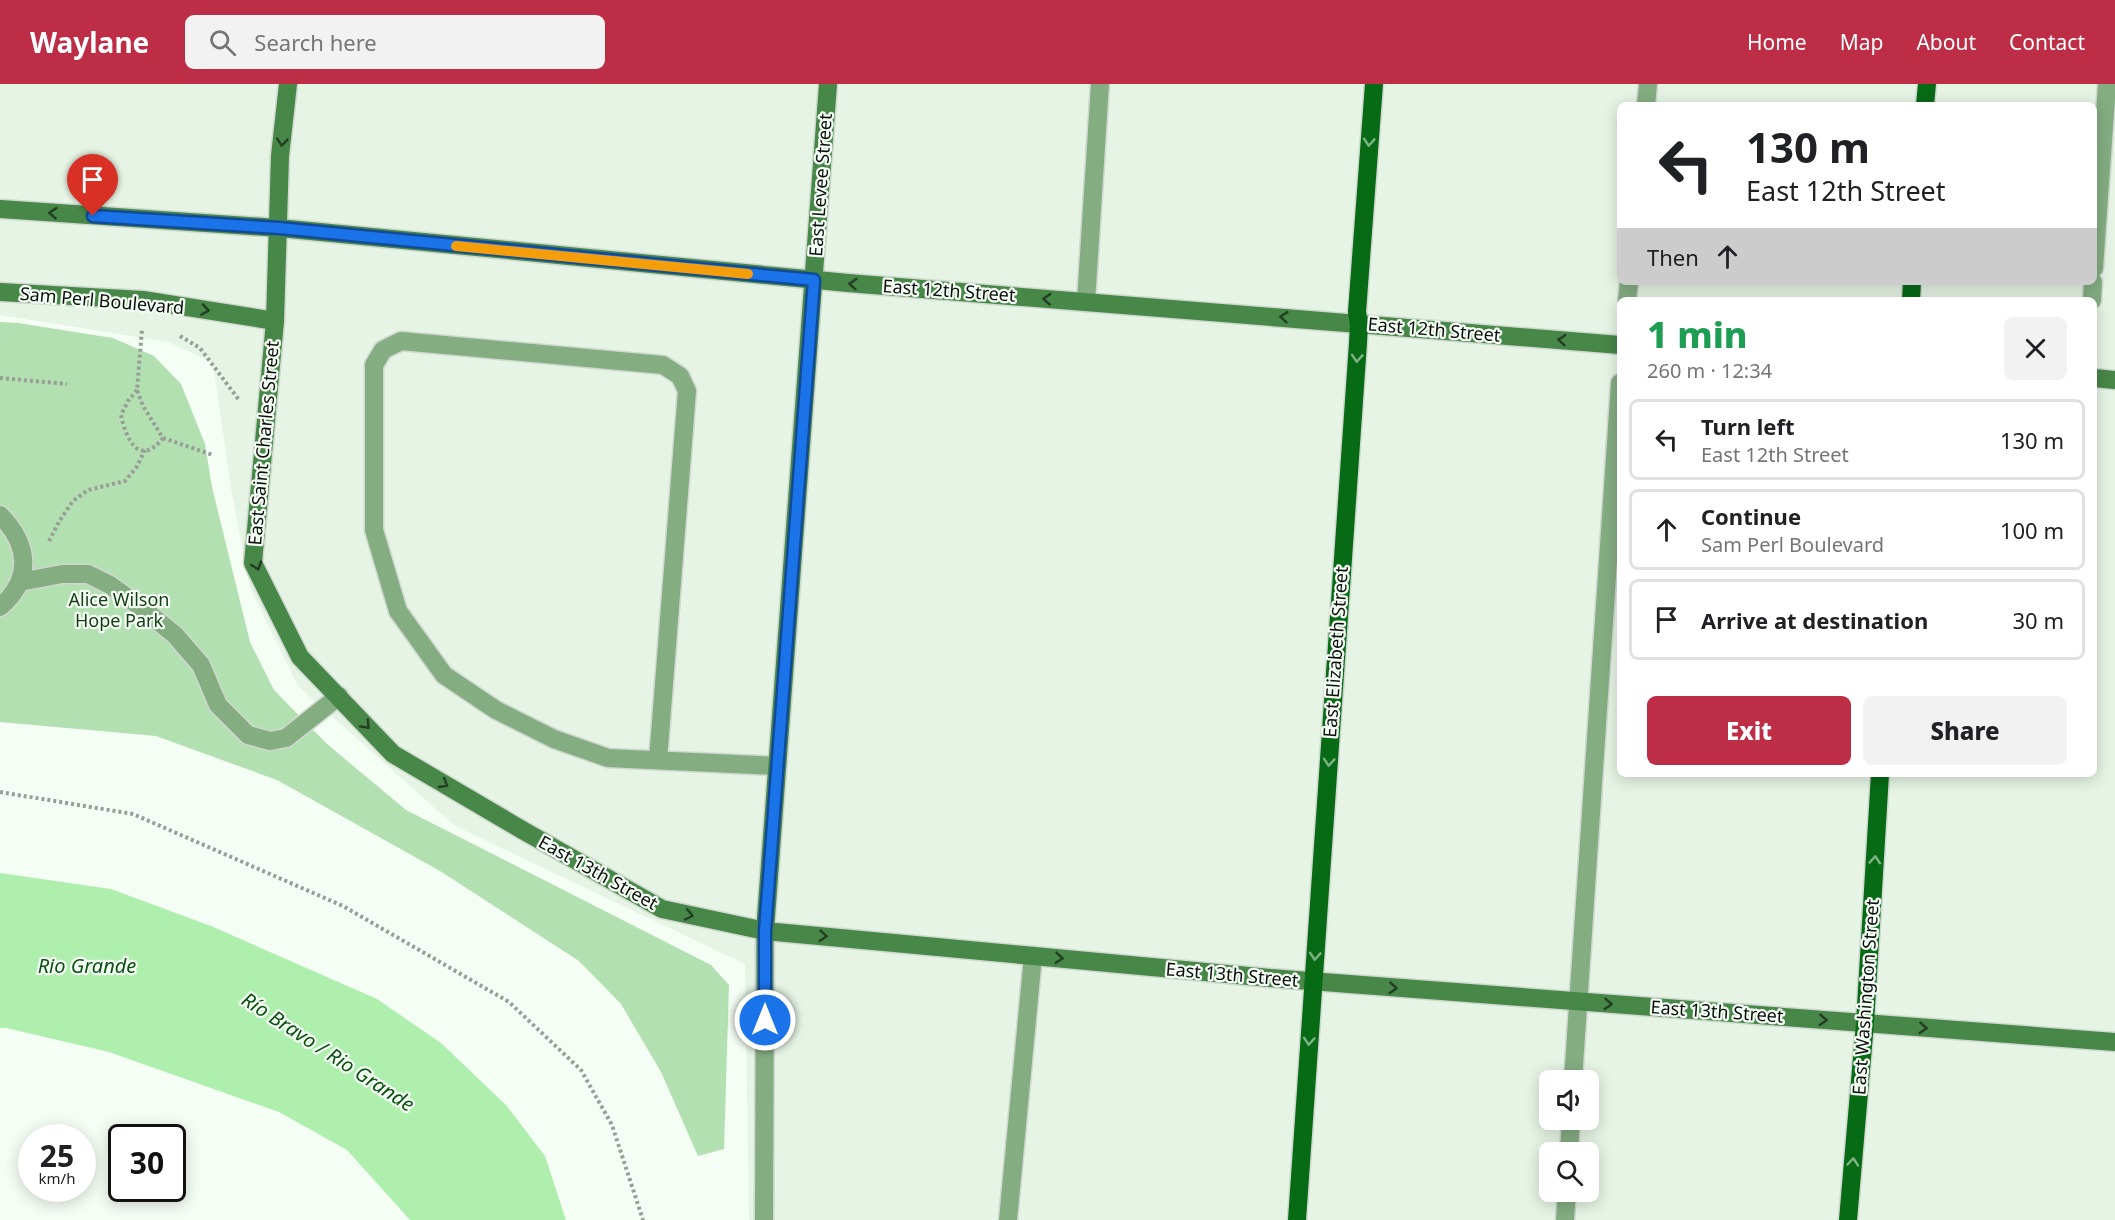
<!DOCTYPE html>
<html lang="en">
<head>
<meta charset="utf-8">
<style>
	body { margin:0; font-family:"Noto Sans",sans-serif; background:#f2f2f2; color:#202124; height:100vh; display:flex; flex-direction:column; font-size:22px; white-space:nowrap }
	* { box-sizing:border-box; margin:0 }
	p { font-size:20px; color:#757577 }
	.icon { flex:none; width:33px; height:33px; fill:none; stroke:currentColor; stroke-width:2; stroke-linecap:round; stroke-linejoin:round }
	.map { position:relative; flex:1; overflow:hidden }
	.drawer { position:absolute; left:1617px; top:213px; width:480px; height:480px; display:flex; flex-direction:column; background:#fff; border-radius:9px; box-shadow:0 3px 15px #0003 }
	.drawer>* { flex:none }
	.banner { position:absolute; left:1617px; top:18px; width:480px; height:183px; border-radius:9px; box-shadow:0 3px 15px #0003; background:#fff; color:#202124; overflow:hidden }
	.buttons { position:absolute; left:1539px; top:986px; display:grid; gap:12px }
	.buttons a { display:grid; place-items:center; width:60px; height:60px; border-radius:9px; background:#fff; box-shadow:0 3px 15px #0003; font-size:30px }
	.speed { position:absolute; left:18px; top:1040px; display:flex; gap:12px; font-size:30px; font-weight:700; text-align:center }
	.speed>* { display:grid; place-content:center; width:78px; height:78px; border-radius:50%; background:#fff; box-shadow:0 3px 15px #0003; line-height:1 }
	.speed small { font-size:15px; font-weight:400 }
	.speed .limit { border:3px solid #111; border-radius:9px; background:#fff; color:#111 }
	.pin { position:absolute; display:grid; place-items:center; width:51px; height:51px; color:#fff; margin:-62px -26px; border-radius:50% 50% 50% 0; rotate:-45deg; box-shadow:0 0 6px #0007 }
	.pin .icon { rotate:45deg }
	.me { position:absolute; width:66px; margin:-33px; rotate:0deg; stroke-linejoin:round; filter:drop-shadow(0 0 4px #0008) }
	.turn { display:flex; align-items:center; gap:21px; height:126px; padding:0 30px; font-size:27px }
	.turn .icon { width:78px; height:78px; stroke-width:2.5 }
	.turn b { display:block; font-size:42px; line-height:51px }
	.then { display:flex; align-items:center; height:57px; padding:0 30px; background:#0003; gap:12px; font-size:22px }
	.round { display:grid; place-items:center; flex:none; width:63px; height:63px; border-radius:9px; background:#f2f2f2 }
	.head { display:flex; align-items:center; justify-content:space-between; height:102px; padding:0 30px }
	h1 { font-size:36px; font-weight:800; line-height:45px; color:#1e9e55 }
	.action { display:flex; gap:12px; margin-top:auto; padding:12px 30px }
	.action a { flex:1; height:69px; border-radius:9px; background:#be2d46; color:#fff; font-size:24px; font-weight:800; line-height:69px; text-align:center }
	.action a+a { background:#f2f2f2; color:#202124 }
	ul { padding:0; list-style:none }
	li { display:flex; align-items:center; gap:18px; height:81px; margin:0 12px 9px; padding:0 18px; border:3px solid #e0e0e0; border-radius:9px }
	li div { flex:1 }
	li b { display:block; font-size:22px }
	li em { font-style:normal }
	header { display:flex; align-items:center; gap:36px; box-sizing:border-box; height:84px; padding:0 30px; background:#be2d46; color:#fff }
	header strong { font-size:28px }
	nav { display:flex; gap:33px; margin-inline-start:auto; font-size:21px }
	.search { width:420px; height:54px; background:#f2f2f2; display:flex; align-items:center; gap:15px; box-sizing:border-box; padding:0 21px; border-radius:9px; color:#757577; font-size:22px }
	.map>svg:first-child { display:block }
	.built { fill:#e5f4e4; fill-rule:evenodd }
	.green { fill:#b2e0b0 }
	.water { fill:#afefae }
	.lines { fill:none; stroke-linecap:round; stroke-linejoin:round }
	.lane-casing { stroke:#d0d8d0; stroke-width:21 }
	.street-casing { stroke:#d0d8d0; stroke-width:21 }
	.secondary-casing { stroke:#d0d8d0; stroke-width:21 }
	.primary-casing { stroke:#d0d8d0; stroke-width:21 }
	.path { stroke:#979e97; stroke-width:4; stroke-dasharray:3 3; stroke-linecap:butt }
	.lane { stroke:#84ad82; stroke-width:18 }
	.street { stroke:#84ad82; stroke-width:18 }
	.secondary { stroke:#478747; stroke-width:18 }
	.primary { stroke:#076a15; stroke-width:18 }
	.oneway { stroke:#233e23 }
	.oneway2 { stroke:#7eb485 }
	.route-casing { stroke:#114b97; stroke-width:15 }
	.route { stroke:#1a73e8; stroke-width:10 }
	.slow { stroke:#f59e0b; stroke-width:10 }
	.labels { text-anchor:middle; stroke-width:4.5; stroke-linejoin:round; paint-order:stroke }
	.street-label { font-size:18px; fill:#0b0e0b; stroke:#f5fef5 }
	.park-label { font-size:18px; fill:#113d13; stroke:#f5fef5 }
	.water-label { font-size:20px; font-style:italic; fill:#0d5013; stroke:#f5fef5 }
</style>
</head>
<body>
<header>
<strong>Waylane</strong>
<div class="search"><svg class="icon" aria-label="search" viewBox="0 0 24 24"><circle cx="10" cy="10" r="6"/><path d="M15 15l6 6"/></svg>Search here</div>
<nav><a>Home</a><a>Map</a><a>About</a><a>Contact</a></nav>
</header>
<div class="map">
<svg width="2115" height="1136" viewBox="0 0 2115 1136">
	<rect width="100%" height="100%" fill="#f5fef5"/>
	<path class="built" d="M0,0H2115V1136H749L745,880L455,742L298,602L250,504L231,404L213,279L168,258L0,231ZM1620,21H2094V198H1620ZM1620,216H2094V690H1620ZM1550,996H1588V1035H1550ZM1550,1068H1588V1107H1550Z"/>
	<path class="green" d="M0,238L18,239L113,254L154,272L181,300L205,360L212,403L250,558L274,606L327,660L406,726L711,881L729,901L724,1065L698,1072L661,988L621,920L579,877L440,787L277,696L156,652L0,638Z"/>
	<path class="water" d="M0,789L111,805L211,842L377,915L441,959L506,1021L545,1072L566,1136H410L347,1066L279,1028L109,968L6,944H0Z"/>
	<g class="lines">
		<g class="lane-casing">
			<g id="lane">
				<path d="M1646,21L1648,0"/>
				<path d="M1627,216L1629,198"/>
				<path d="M1086,218L1100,0"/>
				<path d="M0,431C29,460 33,495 0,523"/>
				<path d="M20,498L62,490H88L110,501L142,524L175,551L201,581L218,621L248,651L270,657L286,654L339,612"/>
				<path d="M658,676L687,307L680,292L663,281L401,257L383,266L374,281V446L398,527L444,591L496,626L554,655L608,674L777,682"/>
				<path d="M1573,996L1620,299"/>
				<path d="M1569,1068L1571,1035"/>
				<path d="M1008,1136L1033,872"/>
				<path d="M1565,1136L1567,1107"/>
			</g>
		</g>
		<g class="street-casing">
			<g id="street">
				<path d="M2094,184L2107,0"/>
				<path d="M2092,216L2093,198"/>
				<path d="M764,1136L765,847"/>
			</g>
		</g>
		<g class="secondary-casing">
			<g id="secondary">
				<path d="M288,0L280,72L275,237L253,479L300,573L393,670L524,747L662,825L765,847L1270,894L2115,958"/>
				<path d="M0,125L279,144L848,199L1620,261"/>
				<path d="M0,208L143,216L275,237"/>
				<path d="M2094,294L2115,296"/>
				<path d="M765,847L828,0"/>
			</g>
		</g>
		<g class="primary-casing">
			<g id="primary">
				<path d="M1925,21L1927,0"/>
				<path d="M1911,216L1912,198"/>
				<path d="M1297,1136L1358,259L1359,240L1357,228L1374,0"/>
				<path d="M1848,1136L1865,939L1880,690"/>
			</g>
		</g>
		<g class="path">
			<path d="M180,252L200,264L239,316"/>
			<path d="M0,294L67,300"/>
			<path d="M137,306L128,317L121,331C126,355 139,384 163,354L143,322L137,306L142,245"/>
			<path d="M163,354L213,371"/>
			<path d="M49,457L60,436L73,417L88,406L125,397L136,384L145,366"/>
			<path d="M0,708L133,730L343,822L509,918L581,986L612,1041L643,1136"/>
		</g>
		<use href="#lane" class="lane"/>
		<use href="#street" class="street"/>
		<use href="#secondary" class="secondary"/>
		<use href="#primary" class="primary"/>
	</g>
	<defs><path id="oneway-chevron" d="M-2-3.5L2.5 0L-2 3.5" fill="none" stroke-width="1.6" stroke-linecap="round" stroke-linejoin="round" transform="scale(1.5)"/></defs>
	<g class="oneway">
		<use href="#oneway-chevron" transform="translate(282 58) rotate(96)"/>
		<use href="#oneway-chevron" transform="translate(53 129) rotate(-176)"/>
		<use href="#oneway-chevron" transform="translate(853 200) rotate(-175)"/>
		<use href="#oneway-chevron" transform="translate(1047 215) rotate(-176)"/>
		<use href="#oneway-chevron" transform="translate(205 226) rotate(9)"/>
		<use href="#oneway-chevron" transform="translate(1284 233) rotate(-175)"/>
		<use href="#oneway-chevron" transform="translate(1562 256) rotate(-175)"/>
		<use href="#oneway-chevron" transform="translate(257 482) rotate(72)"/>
		<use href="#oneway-chevron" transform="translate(366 641) rotate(47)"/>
		<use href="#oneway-chevron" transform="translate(444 700) rotate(31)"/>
		<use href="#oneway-chevron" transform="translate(689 831) rotate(12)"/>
		<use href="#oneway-chevron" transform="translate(823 852) rotate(5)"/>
		<use href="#oneway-chevron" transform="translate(1059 874) rotate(5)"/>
		<use href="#oneway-chevron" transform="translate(1393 904) rotate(4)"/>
		<use href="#oneway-chevron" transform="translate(1608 920) rotate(4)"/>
		<use href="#oneway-chevron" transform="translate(1823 936) rotate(4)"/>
		<use href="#oneway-chevron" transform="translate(1923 944) rotate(4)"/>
	</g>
	<g class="oneway2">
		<use href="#oneway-chevron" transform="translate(1369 58) rotate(94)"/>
		<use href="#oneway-chevron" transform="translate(1357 274) rotate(94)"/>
		<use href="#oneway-chevron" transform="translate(1329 678) rotate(94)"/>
		<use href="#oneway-chevron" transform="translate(1875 776) rotate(-86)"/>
		<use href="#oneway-chevron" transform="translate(1315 872) rotate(94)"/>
		<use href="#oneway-chevron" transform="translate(1309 957) rotate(94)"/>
		<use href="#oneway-chevron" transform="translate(1853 1078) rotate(-85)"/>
	</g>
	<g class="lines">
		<g class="route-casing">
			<path id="route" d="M93,132L279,144L814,196L765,847V936"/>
		</g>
		<use href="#route" class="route"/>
		<path class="slow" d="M456,162L748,190"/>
	</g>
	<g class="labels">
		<g class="street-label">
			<text transform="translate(821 101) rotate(-86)" y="6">East Levee Street</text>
			<text transform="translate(949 207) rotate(4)" y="6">East 12th Street</text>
			<text transform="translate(102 217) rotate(5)" y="6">Sam Perl Boulevard</text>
			<text transform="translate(1434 246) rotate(5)" y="6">East 12th Street</text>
			<text transform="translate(264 359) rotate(-85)" y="6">East Saint Charles Street</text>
			<text transform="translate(1336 568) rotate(-86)" y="6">East Elizabeth Street</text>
			<text transform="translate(598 789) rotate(29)" y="6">East 13th Street</text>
			<text transform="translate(1232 891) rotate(5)" y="6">East 13th Street</text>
			<text transform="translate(1866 913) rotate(-86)" y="6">East Washington Street</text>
			<text transform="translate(1717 928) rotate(4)" y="6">East 13th Street</text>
		</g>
		<g class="park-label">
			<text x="119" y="522">Alice Wilson<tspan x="119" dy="21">Hope Park</tspan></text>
		</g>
		<g class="water-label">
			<text x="87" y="889">Rio Grande</text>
			<text transform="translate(328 968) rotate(33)" y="7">Río Bravo / Rio Grande</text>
		</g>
	</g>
</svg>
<div class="buttons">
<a><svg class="icon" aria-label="sound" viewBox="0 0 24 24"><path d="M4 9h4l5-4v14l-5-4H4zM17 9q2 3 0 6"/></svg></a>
<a><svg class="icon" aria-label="search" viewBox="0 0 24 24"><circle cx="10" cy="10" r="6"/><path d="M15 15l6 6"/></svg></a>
</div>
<div class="speed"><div>25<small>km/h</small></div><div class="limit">30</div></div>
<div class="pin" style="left:93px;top:132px;background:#d93025"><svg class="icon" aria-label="arrive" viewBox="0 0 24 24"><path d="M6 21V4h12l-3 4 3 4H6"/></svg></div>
<svg class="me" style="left:765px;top:936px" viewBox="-20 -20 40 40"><circle r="17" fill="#1a73e8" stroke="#fff" stroke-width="3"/><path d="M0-11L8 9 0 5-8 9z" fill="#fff"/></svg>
<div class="banner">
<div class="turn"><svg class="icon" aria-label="left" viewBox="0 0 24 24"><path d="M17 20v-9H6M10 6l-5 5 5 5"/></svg><div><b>130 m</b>East 12th Street</div></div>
<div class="then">Then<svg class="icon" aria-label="ahead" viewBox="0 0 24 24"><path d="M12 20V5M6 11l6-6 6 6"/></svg></div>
</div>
<section class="drawer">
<div class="head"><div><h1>1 min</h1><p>260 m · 12:34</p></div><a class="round"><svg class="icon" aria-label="close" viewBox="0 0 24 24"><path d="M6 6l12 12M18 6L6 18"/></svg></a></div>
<ul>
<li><svg class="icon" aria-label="left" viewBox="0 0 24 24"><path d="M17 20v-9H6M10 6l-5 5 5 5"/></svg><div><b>Turn left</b><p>East 12th Street</p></div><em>130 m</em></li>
<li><svg class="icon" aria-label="ahead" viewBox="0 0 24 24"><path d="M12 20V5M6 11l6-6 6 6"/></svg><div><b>Continue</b><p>Sam Perl Boulevard</p></div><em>100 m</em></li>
<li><svg class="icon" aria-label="arrive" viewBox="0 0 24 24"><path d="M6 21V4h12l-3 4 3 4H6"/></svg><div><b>Arrive at destination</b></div><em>30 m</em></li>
</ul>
<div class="action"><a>Exit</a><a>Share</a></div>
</section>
</div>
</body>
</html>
